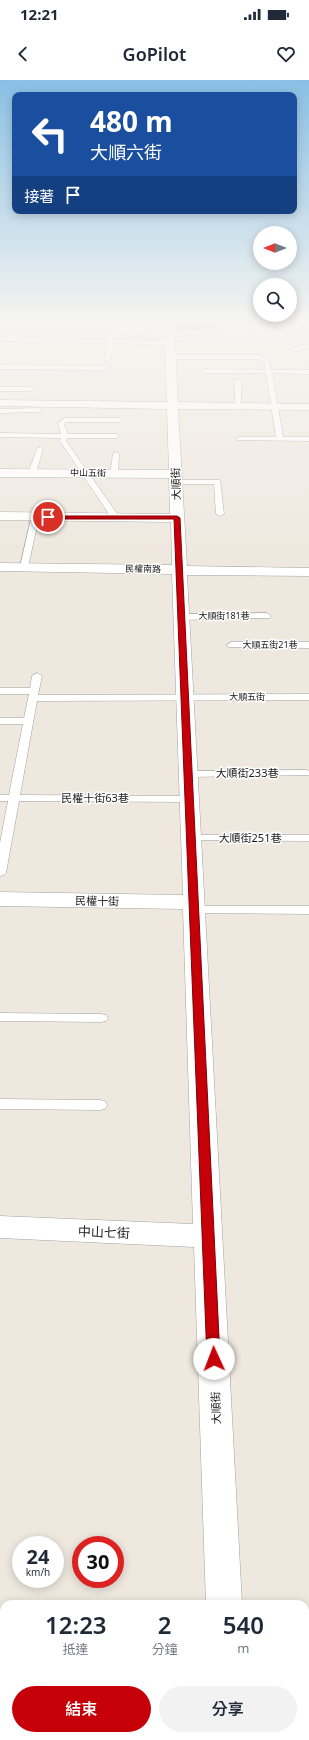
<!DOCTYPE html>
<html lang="zh-TW">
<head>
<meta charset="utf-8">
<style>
	body { margin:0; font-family:"Noto Sans","Noto Sans TC",sans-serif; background:#f2f2f3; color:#1f2937; height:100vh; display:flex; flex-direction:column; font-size:15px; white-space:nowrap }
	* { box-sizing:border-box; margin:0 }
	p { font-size:13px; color:#747a83 }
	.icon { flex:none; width:22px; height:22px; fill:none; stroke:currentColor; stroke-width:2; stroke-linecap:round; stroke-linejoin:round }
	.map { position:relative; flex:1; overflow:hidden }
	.sheet { position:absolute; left:0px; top:1520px; width:309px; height:140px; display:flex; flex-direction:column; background:#fff; border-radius:12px 12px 0 0; box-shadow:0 2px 10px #0003 }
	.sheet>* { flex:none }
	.guide { position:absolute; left:12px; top:12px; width:285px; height:122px; border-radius:8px; box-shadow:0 2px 10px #0003; background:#1a4fa0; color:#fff; overflow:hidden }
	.needle { width:26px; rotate:270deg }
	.fabs { position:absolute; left:253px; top:146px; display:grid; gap:8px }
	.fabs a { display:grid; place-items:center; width:44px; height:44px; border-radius:50%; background:#fff; box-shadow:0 2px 10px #0003; font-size:20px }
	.speed { position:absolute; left:12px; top:1456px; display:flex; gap:8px; font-size:20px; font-weight:700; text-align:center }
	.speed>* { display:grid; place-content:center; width:52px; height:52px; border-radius:50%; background:#fff; box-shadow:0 2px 10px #0003; line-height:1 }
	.speed small { font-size:10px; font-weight:400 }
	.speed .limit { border:6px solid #d22; background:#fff; color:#111 }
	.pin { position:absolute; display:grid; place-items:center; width:34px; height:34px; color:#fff; margin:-17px; border:2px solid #fff; border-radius:50%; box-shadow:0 1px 4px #0007 }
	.me { position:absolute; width:44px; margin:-22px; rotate:358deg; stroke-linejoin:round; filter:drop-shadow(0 0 3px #0008) }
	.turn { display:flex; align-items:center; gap:14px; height:84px; padding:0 12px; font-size:18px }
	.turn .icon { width:52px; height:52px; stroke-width:2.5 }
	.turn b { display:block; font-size:28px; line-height:34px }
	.then { display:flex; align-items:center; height:38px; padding:0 12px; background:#0003; gap:8px; font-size:15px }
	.eta { display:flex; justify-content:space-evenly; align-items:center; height:68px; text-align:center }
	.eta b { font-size:24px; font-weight:600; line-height:28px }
	.cta { display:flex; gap:8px; margin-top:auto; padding:8px 12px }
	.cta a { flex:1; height:46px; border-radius:24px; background:#c60009; color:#fff; font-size:16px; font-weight:600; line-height:46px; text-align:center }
	.cta a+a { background:#f2f2f3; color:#1f2937 }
	.status { display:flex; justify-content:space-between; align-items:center; height:28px; padding:0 20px; background:#fff; direction:ltr }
	.status svg { height:11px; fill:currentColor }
	header { display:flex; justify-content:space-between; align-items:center; height:52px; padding:0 12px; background:#fff; font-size:18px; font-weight:600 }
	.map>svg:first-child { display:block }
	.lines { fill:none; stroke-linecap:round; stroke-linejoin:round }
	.lane-casing { stroke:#a2a2a2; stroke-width:1 }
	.street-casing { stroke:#a2a2a2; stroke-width:1 }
	.lane { fill:#fff; fill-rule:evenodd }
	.street { fill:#fff; fill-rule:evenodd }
	.wall { fill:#ada39c }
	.shaded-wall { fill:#8d857f }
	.route { fill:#c60009; stroke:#810006 }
	.labels { text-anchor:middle; stroke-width:3; stroke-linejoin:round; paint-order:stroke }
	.far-street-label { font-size:9px; fill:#1b1b1b; stroke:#fff }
	.street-label { font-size:11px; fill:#1b1b1b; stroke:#fff }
	.near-street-label { font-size:13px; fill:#1b1b1b; stroke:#fff }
</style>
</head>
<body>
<div class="status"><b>12:21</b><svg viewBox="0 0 49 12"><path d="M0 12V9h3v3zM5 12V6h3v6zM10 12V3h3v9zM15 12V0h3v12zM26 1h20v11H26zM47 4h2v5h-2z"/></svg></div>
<header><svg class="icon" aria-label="back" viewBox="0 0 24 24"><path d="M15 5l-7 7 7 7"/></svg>GoPilot<svg class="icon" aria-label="heart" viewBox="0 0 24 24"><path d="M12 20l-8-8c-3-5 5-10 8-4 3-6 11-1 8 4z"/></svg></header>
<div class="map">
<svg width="309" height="1660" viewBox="0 0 309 1660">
	<rect width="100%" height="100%" fill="#eee8df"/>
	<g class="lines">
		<g class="lane-casing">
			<g id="lane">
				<path d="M86,244L169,250L172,252L171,253L266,244H286L283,246L169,257L166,255L168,254L90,248Z"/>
				<path d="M111,253L114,255L113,260L170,261L173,263L170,265L113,263L111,278L108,280L105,278L107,263H83L80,261L83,259L108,260V255Z"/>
				<path d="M0,257L41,258L44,260L41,262L0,261Z"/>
				<path d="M309,264V268L291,272L288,270Z"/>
				<path d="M258,275L269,280L271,290H309V294L272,293L283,357H309V361L237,360L236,359L239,357H276L266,293H205L202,291L205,289L266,290L264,282L257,279H170L167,277L170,275Z"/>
				<path d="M0,285L106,286L109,288L106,290L0,289Z"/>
				<path d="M238,299L241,301V326L238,328L235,326V301Z"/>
				<path d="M0,307H30L33,309L30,311H0Z"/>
				<path d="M0,329L39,328L42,330L39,332L0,333Z"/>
				<path d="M65,338H120L123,340L120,342H67L64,344L68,354H116L119,356L116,358H67L66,361L120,438L119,440H113L60,361L61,358L0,357V353L61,354L58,343Z"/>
				<path d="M40,367L43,369L36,393L30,394L28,393L37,369Z"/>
				<path d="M116,372L119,374L118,394L114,396L110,394L113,374Z"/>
				<path d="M172,400H220L224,434L220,436L216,434L214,404H175L171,402Z"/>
				<path d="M32,435H38L39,437L28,487L24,489L20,487Z"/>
				<path d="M267,533L271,536L270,538L181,540L177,537L181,534Z"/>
				<path d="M231,562H309V568L228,567L227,565Z"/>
				<path d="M37,593L42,596L38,615L309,614V620L37,621L20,715L189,716L194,719L189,722L19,721L6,793L4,795L0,796V763L8,721H0V715H9L23,644H0V638H24L29,614H0V608H30L32,596Z"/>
				<path d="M306,690L309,691V695L188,697L183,694L188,691Z"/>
				<path d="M191,755H309V761L187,760L185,758Z"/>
				<path d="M194,826H309V834L190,833L188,830L190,827Z"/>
				<path d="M0,933L101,934L106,935L108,938L106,941L101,942L0,941Z"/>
				<path d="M0,1019L100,1020L105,1021L107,1025L105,1029L100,1030L0,1029Z"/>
			</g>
		</g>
		<g class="street-casing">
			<g id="street">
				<path d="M164,244H174L178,322L309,324V330L178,329L187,486L309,488V496L187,495L242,1524H206L194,1167L0,1158V1136L193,1144L183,829L0,826V812L183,815L172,494L0,491V483L172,485L171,442L0,440V432L170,434L169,398L0,397V389L169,390L167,329L0,326V320L167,322Z"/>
				<rect x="210" y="1656" width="40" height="4"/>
			</g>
		</g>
		<use href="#lane" class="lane"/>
		<use href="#street" class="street"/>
	</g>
	<path class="wall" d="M174,244H250L176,251Z"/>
	<path class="shaded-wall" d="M176,244H250L176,251Z"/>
	<linearGradient id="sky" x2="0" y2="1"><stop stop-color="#89c0e4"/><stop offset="0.51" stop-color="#f7f5f1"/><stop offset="1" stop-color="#f7f5f1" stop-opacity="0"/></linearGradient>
	<rect width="309" height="476" fill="url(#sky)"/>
	<path class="route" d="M46,436H177L180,438L220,1279L218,1283L214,1284L209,1283L207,1279L174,439H48L46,437Z"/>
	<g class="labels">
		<g class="far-street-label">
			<text transform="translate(88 393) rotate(1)" y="3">中山五街</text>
			<text transform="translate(143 489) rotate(1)" y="3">民權南路</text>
			<text x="224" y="539">大順街181巷</text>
			<text x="270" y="568">大順五街21巷</text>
			<text x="247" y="620">大順五街</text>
		</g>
		<g class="street-label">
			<text transform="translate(176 404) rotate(-92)" y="4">大順街</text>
			<text x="247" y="697">大順街233巷</text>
			<text x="95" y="722">民權十街63巷</text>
			<text x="250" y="762">大順街251巷</text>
			<text transform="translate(97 821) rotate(1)" y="4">民權十街</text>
			<text transform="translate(216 1328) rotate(-92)" y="4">大順街</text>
		</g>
		<g class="near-street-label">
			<text transform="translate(104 1152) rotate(2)" y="5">中山七街</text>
		</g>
	</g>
</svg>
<div class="fabs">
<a><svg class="needle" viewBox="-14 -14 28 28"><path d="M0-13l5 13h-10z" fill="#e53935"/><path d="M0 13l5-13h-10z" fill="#747a83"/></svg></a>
<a><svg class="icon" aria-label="search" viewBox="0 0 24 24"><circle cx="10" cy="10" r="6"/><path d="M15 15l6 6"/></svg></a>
</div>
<div class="speed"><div>24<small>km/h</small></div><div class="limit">30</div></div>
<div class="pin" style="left:48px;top:437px;background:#d93025"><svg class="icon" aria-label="arrive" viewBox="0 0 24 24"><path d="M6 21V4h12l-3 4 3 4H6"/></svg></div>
<svg class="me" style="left:214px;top:1279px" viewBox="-20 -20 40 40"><circle r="19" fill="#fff"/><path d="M0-13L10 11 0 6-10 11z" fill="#c60009"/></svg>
<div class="guide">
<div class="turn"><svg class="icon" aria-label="left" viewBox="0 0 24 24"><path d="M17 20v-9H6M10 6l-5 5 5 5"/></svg><div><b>480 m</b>大順六街</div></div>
<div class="then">接著<svg class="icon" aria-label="arrive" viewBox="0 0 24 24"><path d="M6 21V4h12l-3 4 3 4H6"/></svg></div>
</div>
<section class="sheet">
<div class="eta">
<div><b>12:23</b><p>抵達</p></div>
<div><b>2</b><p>分鐘</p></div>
<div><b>540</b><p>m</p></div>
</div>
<div class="cta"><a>結束</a><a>分享</a></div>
</section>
</div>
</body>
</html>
